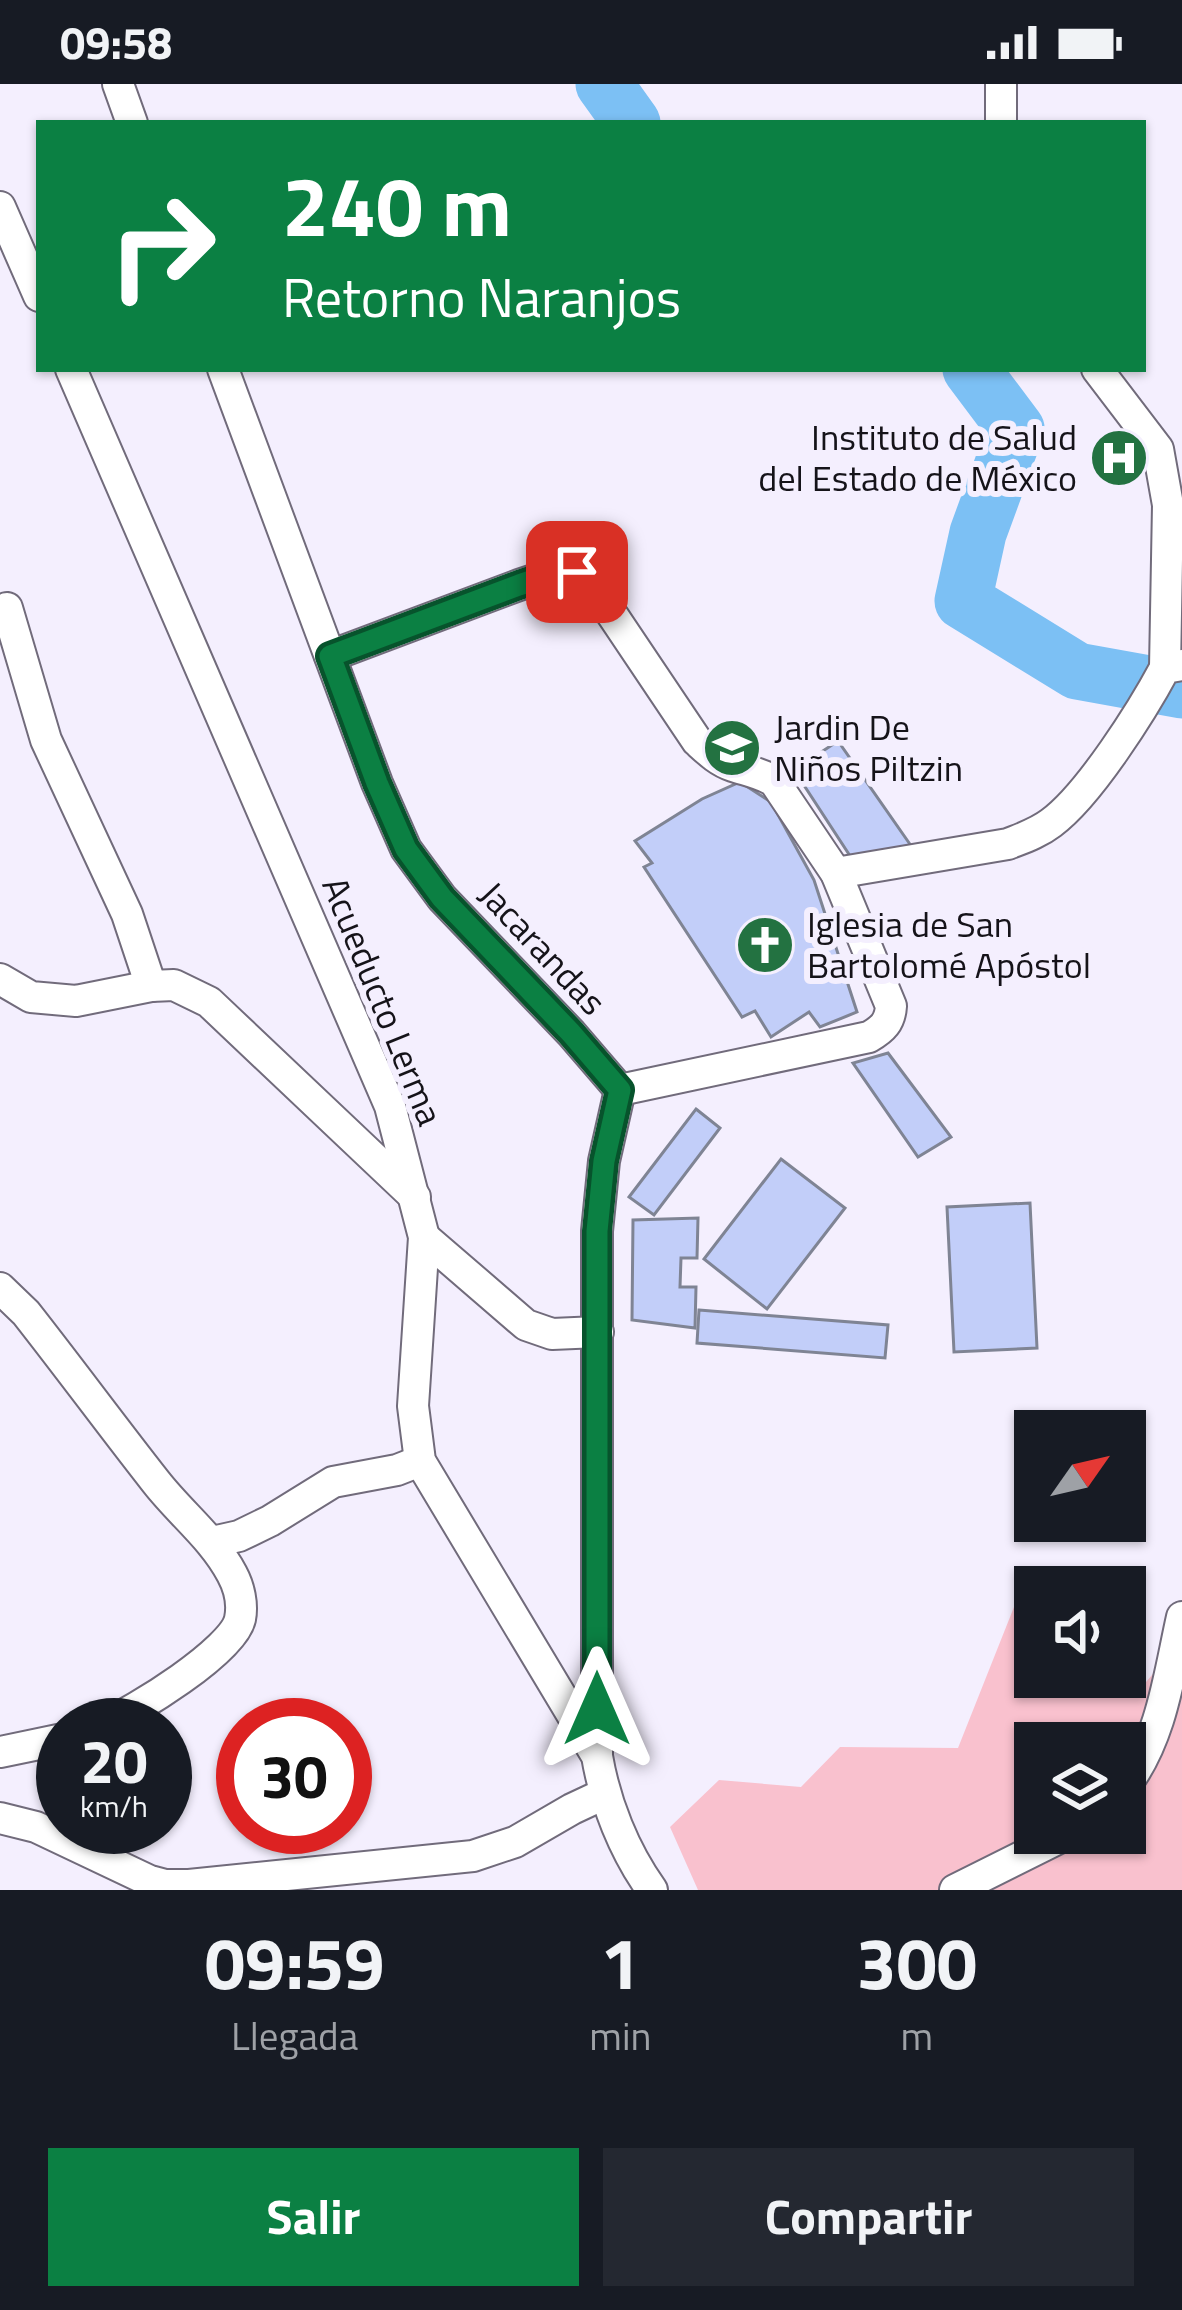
<!DOCTYPE html>
<html lang="es">
<head>
<meta charset="utf-8">
<style>
	body { margin:0; font-family:"Titillium Web",sans-serif; background:#242831; color:#f1f3f6; height:100vh; display:flex; flex-direction:column; font-size:45px; white-space:nowrap }
	* { box-sizing:border-box; margin:0 }
	p { font-size:39px; color:#9ea1a6 }
	.icon { flex:none; width:66px; height:66px; fill:none; stroke:currentColor; stroke-width:2; stroke-linecap:round; stroke-linejoin:round }
	.map { position:relative; height:1806px; overflow:hidden }
	.panel { display:flex; flex-direction:column; background:#171b24; flex:1 }
	.panel>* { flex:none }
	.top-card { position:absolute; left:36px; top:36px; width:1110px; height:252px; border-radius:0px; box-shadow:0 3px 9px #0004; background:#0b8043; color:#fff; overflow:hidden }
	.needle { width:78px; rotate:56deg }
	.controls { position:absolute; left:1014px; top:1326px; display:grid; gap:24px }
	.controls a { display:grid; place-items:center; width:132px; height:132px; border-radius:0px; background:#171b24; box-shadow:0 3px 9px #0004; font-size:60px }
	.speed { position:absolute; left:36px; top:1614px; display:flex; gap:24px; font-size:60px; font-weight:700; text-align:center }
	.speed>* { display:grid; place-content:center; width:156px; height:156px; border-radius:50%; background:#171b24; box-shadow:0 3px 9px #0004; line-height:1 }
	.speed small { font-size:30px; font-weight:400 }
	.speed .limit { border:18px solid #d22; background:#fff; color:#111 }
	.pin { position:absolute; display:grid; place-items:center; width:102px; height:102px; color:#fff; margin:-51px; border-radius:24px; box-shadow:0 6px 18px #0006 }
	.me { position:absolute; width:132px; margin:-66px; rotate:0deg; stroke-linejoin:round; filter:drop-shadow(0 0 9px #0008) }
	.turn { display:flex; align-items:center; gap:42px; height:252px; padding:0 48px; font-size:54px }
	.turn .icon { width:156px; height:156px; stroke-width:2.5 }
	.turn b { display:block; font-size:84px; line-height:102px }
	.eta { display:flex; justify-content:space-evenly; align-items:center; height:204px; text-align:center }
	.eta b { font-size:72px; font-weight:700; line-height:84px }
	.button { display:flex; gap:24px; margin-top:auto; padding:24px 48px }
	.button a { flex:1; height:138px; border-radius:0px; background:#0b8043; color:#fff; font-size:48px; font-weight:700; line-height:138px; text-align:center }
	.button a+a { background:#242831; color:#f1f3f6 }
	.status { display:flex; justify-content:space-between; align-items:center; height:84px; padding:0 60px; background:#171b24; direction:ltr }
	.status svg { height:33px; fill:currentColor }
	.map>svg:first-child { display:block }
	.green { fill:#f9c1ce; fill-rule:evenodd }
	.lines { fill:none; stroke-linecap:round; stroke-linejoin:round }
	.river { stroke:#7cc0f4; stroke-width:57 }
	.building { fill:#c2cef9; stroke:#7f8494; stroke-width:3 }
	.street-casing { stroke:#716b7b; stroke-width:34 }
	.street { stroke:#fff; stroke-width:30 }
	.route-casing { stroke:#07532c; stroke-width:30 }
	.route { stroke:#0b8043; stroke-width:21 }
	.labels { text-anchor:middle; stroke-width:12; stroke-linejoin:round; paint-order:stroke }
	.poi-label { font-size:36px; fill:#151319; stroke:#f4effe; text-anchor:start }
	.street-label { font-size:36px; fill:#151319; stroke:#f4effe }
</style>
</head>
<body>
<div class="status"><b>09:58</b><svg viewBox="0 0 49 12"><path d="M0 12V9h3v3zM5 12V6h3v6zM10 12V3h3v9zM15 12V0h3v12zM26 1h20v11H26zM47 4h2v5h-2z"/></svg></div>
<div class="map">
<svg width="1182" height="1806" viewBox="0 0 1182 1806">
	<rect width="100%" height="100%" fill="#f4effe"/>
	<path class="green" d="M1014,1523L1035,1538V1593H1108L1134,1612L1182,1556V1806H698L670,1743L719,1696L801,1703L840,1663L958,1664ZM1035,1659H1125V1749H1035Z"/>
	<g class="lines">
		<g class="river">
			<path d="M604,0L632,39"/>
			<path d="M971,285L1016,345L978,449L963,517L1077,587L1182,606"/>
		</g>
	</g>
	<g class="building">
		<path d="M838,657L914,766L856,781L794,686Z"/>
		<path d="M740,698L771,718L814,796L857,928L820,943L809,928L771,953L755,927L742,933L644,783L652,779L635,757L702,715Z"/>
		<path d="M888,969L951,1053L918,1073L853,979Z"/>
		<path d="M696,1025L720,1044L654,1131L629,1113Z"/>
		<path d="M781,1075L845,1124L767,1225L704,1175Z"/>
		<path d="M1030,1119L1037,1264L954,1268L947,1123Z"/>
		<path d="M698,1134L697,1174H681L680,1203H696L695,1244L632,1236L633,1136Z"/>
		<path d="M699,1226L888,1241L885,1274L697,1259Z"/>
	</g>
	<g class="lines">
		<g class="street-casing">
			<g id="street">
				<path d="M118,0L132,39"/>
				<path d="M1001,39V0"/>
				<path d="M0,123L39,212"/>
				<path d="M71,285L390,1022L424,1153L413,1322L420,1377L597,1672C605,1719 624,1767 652,1806"/>
				<path d="M223,285L377,699L406,765L442,814L571,949L620,1006"/>
				<path d="M1097,285L1158,365L1168,421L1165,584"/>
				<path d="M7,524L46,656L127,830L151,902"/>
				<path d="M330,572L519,501L555,489L577,488L595,505L697,657C708,667 718,677 733,682C748,687 760,689 774,697L836,789L891,922C890,938 883,945 869,953L620,1006"/>
				<path d="M836,789L1008,760C1023,754 1038,749 1051,739C1089,711 1142,627 1165,584L1182,581"/>
				<path d="M0,895L31,913L76,917L151,902L174,901L209,918L415,1113"/>
				<path d="M424,1153L526,1241L552,1250L598,1248"/>
				<path d="M0,1204L26,1229C70,1285 112,1342 156,1398C181,1430 213,1454 232,1490C239,1503 243,1520 240,1535C233,1567 134,1628 103,1641"/>
				<path d="M212,1458L239,1452L270,1437L333,1398L397,1386L420,1377"/>
				<path d="M0,1668L63,1655"/>
				<path d="M597,1670V1147L604,1077L620,1006"/>
				<path d="M1125,1702C1162,1654 1169,1591 1182,1533"/>
				<path d="M0,1734L36,1743L150,1797L165,1801H189L473,1772L515,1758L572,1725L604,1710"/>
				<path d="M955,1806L1069,1749"/>
			</g>
		</g>
		<use href="#street" class="street"/>
	</g>
	<g class="lines">
		<g class="route-casing">
			<path id="route" d="M577,488L554,489L519,501L330,572L377,699L406,765L442,814L571,949L620,1006L604,1077L597,1147V1625"/>
		</g>
		<use href="#route" class="route"/>
	</g>
	<defs>
		<g id="hospital-disc" transform="scale(3)"><circle r="9.5" fill="#237241" stroke="#f4effe"/><path d="M-5-5h3v3.5h4V-5h3V5h-3V1.5h-4V5h-3Z" fill="#fff"/></g>
		<g id="school-disc" transform="scale(3)"><circle r="9.5" fill="#237241" stroke="#f4effe"/><path d="M0-5L7-2L0 1L-7-2ZM-4 1L0 2.5L4 1V4Q0 6-4 4Z" fill="#fff"/></g>
		<g id="church-disc" transform="scale(3)"><circle r="9.5" fill="#237241" stroke="#f4effe"/><path d="M-1.2-6h2.4v3.5h3.3v2.4h-3.3V6h-2.4V-.1h-3.3v-2.4h3.3Z" fill="#fff"/></g>
	</defs>
	<g fill-rule="evenodd">
		<use href="#hospital-disc" x="1119" y="374"/>
		<use href="#school-disc" x="732" y="664"/>
		<use href="#church-disc" x="765" y="861"/>
	</g>
	<g class="labels">
		<g class="poi-label">
			<text x="1077" y="366" text-anchor="end">Instituto de Salud<tspan x="1077" dy="41">del Estado de México</tspan></text>
			<text x="774" y="656">Jardin De<tspan x="774" dy="41">Niños Piltzin</tspan></text>
			<text x="807" y="853">Iglesia de San<tspan x="807" dy="41">Bartolomé Apóstol</tspan></text>
		</g>
		<g class="street-label">
			<text transform="translate(543 864) rotate(47)" y="13">Jacarandas</text>
			<text transform="translate(383 917) rotate(68)" y="13">Acueducto Lerma</text>
		</g>
	</g>
</svg>
<div class="controls">
<a><svg class="needle" viewBox="-14 -14 28 28"><path d="M0-13l5 13h-10z" fill="#e53935"/><path d="M0 13l5-13h-10z" fill="#9ea1a6"/></svg></a>
<a><svg class="icon" aria-label="sound" viewBox="0 0 24 24"><path d="M4 9h4l5-4v14l-5-4H4zM17 9q2 3 0 6"/></svg></a>
<a><svg class="icon" aria-label="layers" viewBox="0 0 24 24"><path d="M12 4l9 5-9 5-9-5zM3 14l9 5 9-5"/></svg></a>
</div>
<div class="speed"><div>20<small>km/h</small></div><div class="limit">30</div></div>
<div class="pin" style="left:577px;top:488px;background:#d93025"><svg class="icon" aria-label="arrive" viewBox="0 0 24 24"><path d="M6 21V4h12l-3 4 3 4H6"/></svg></div>
<svg class="me" style="left:597px;top:1625px" viewBox="-20 -20 40 40"><path d="M0-17L14 15 0 8-14 15z" fill="#0b8043" stroke="#fff" stroke-width="4"/></svg>
<div class="top-card">
<div class="turn"><svg class="icon" aria-label="right" viewBox="0 0 24 24"><path d="M7 20v-9h11M14 6l5 5-5 5"/></svg><div><b>240 m</b>Retorno Naranjos</div></div>
</div>
</div>
<section class="panel">
<div class="eta">
<div><b>09:59</b><p>Llegada</p></div>
<div><b>1</b><p>min</p></div>
<div><b>300</b><p>m</p></div>
</div>
<div class="button"><a>Salir</a><a>Compartir</a></div>
</section>
</body>
</html>
